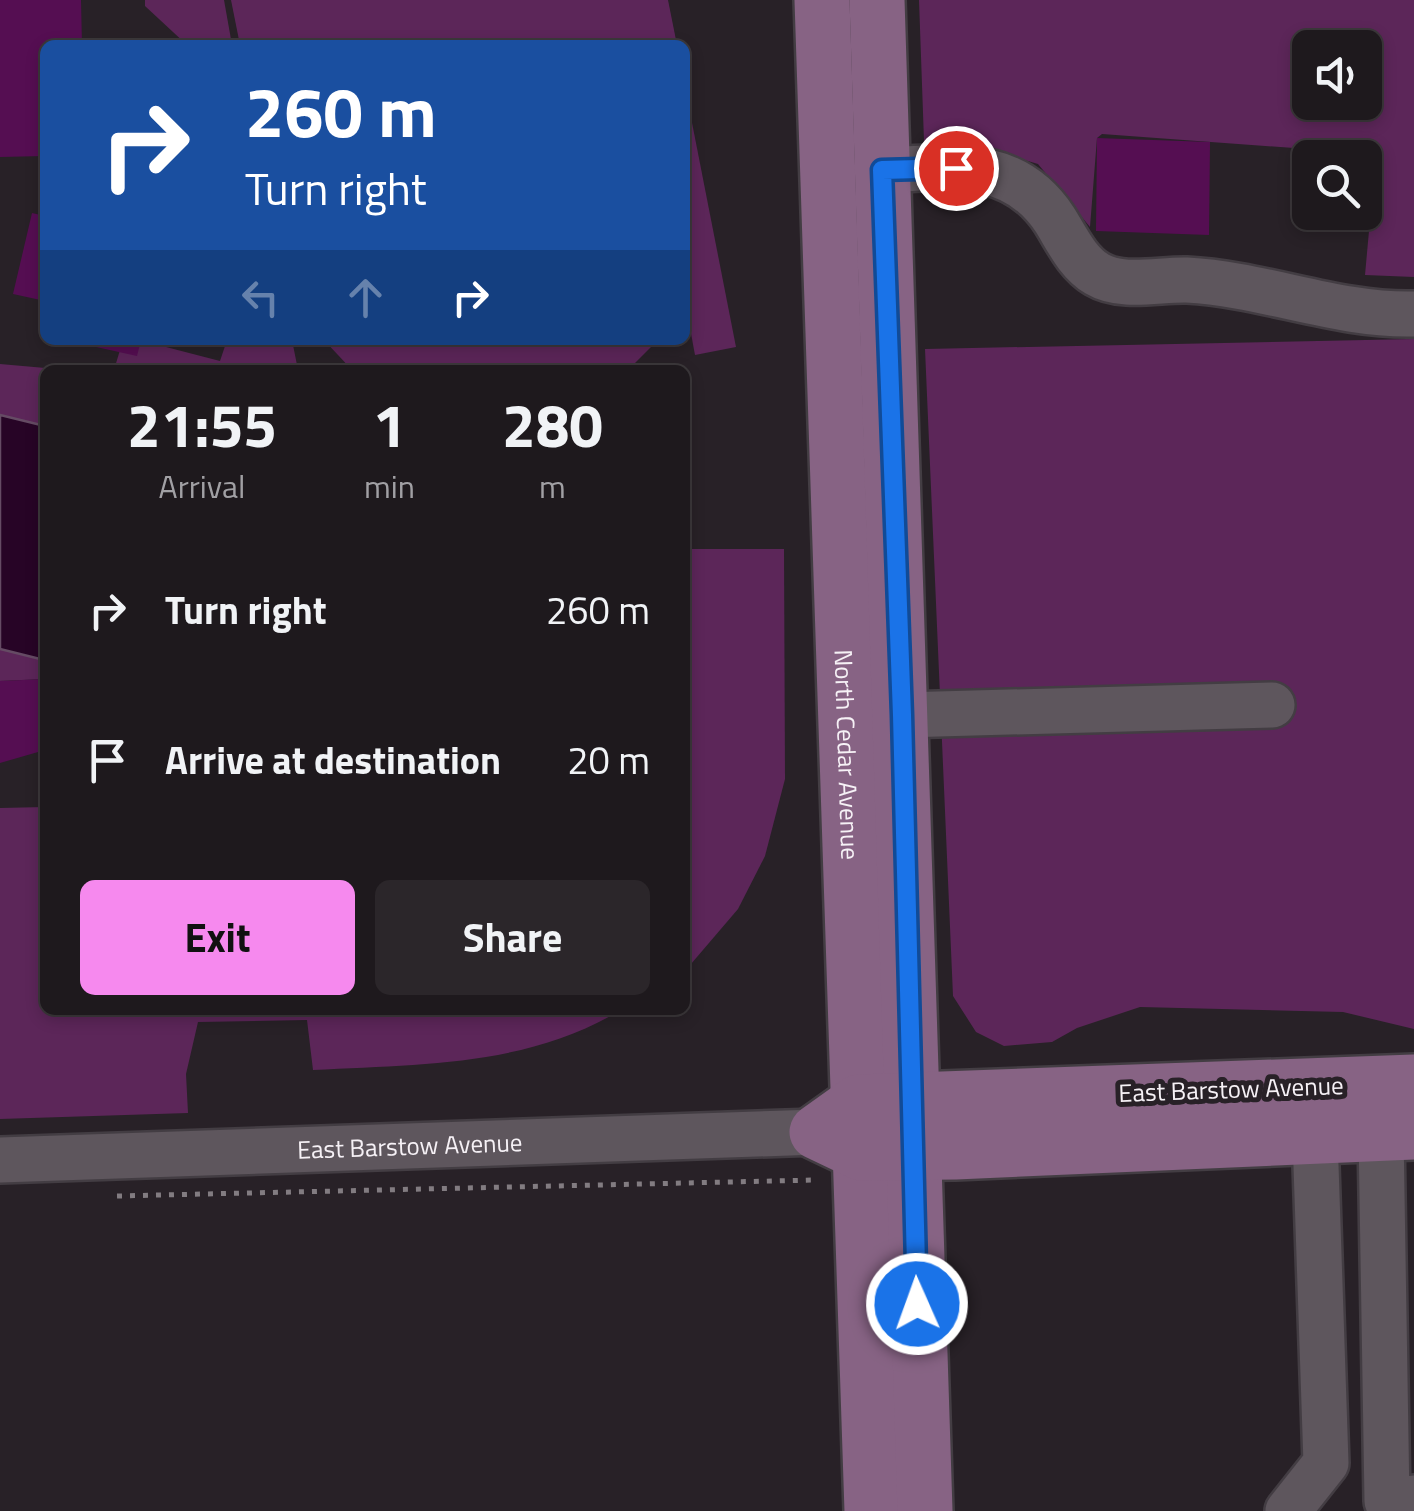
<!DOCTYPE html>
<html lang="en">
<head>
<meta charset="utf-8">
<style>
	body { margin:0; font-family:"Titillium Web",sans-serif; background:#2b262a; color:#f1f3f6; height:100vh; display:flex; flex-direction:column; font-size:38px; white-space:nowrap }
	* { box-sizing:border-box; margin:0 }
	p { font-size:32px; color:#a1a0a4 }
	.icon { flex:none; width:55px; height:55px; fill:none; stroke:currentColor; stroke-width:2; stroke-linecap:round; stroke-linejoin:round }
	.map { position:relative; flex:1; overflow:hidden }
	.sheet { position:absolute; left:40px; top:365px; width:650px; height:650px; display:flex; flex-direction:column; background:#1e191d; border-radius:15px; box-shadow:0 5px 15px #0003,0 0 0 2px #3c383b }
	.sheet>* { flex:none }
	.top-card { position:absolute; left:40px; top:40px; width:650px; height:305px; border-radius:15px; box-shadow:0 5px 15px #0003,0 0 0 2px #3c383b; background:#1a4fa0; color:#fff; overflow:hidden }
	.fabs { position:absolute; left:1292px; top:30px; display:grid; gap:20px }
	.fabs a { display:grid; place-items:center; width:90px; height:90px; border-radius:15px; background:#1e191d; box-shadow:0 5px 15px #0003,0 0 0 2px #3c383b; font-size:50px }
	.pin { position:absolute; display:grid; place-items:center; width:85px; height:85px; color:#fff; margin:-42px; border:5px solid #fff; border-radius:50%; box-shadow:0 2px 10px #0007 }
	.me { position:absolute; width:110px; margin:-55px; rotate:358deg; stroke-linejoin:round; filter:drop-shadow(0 0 8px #0008) }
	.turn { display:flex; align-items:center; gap:35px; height:210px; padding:0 40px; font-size:45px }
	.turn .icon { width:130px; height:130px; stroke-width:2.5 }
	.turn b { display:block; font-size:70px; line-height:85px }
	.lanes { display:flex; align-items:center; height:95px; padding:0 40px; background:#0003; justify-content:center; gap:50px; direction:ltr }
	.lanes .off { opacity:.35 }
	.eta { display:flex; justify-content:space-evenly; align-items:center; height:170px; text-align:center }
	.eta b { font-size:60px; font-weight:700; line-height:70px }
	.button { display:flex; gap:20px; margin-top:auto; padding:20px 40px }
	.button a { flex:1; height:115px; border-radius:15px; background:#f689ee; color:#111; font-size:40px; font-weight:700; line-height:115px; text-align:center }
	.button a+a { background:#2b262a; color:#f1f3f6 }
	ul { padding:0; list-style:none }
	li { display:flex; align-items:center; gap:30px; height:150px; padding:0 40px }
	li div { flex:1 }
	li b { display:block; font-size:38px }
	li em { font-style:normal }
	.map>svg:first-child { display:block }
	.green { fill:#5c2659; fill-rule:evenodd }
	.water { fill:#270426; stroke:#654b64; stroke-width:2.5 }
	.building { fill:#550e52 }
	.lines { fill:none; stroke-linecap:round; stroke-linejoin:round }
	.minor-casing { stroke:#433d43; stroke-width:50 }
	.major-casing { stroke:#433d43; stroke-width:60 }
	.path { stroke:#827c81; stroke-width:5; stroke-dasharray:5 8; stroke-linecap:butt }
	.minor { stroke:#5e565d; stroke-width:45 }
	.major { stroke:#876384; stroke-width:55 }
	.route-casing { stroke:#114b97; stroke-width:25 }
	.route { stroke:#1a73e8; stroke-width:18 }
	.labels { text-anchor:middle; stroke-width:10; stroke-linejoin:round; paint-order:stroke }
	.street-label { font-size:25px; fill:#f6f1f6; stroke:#282127 }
</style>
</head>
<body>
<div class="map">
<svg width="1414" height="1511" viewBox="0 0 1414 1511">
	<rect width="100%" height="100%" fill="#282127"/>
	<g class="green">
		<path d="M145,0H224L232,45H187L145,6Z"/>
		<path d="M231,0H668L677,45H240Z"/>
		<path d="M919,0H1414V277L1365,275L1376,154L1102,134L1097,138L1090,227L1038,164L981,147L924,141ZM1310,48H1365V102H1310Z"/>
		<path d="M685,87L736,347L695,355L685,301Z"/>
		<path d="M1414,339V1029L1343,1012L1140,1007L1077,1028L1052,1042L1004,1046L976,1032L953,996L925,349Z"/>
		<path d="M123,340H139L220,361L227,340H292L298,370H114Z"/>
		<path d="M324,340H658L628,370H352Z"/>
		<path d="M0,364L68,370H45V679L0,681Z"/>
		<path d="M685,549H784L785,779L765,856L738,909L685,971Z"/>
		<path d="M45,807V1010H621C525,1067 421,1064 313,1070L307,1020L198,1022L186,1074L188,1113L0,1119V808Z"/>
	</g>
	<path class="water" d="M0,415L45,426V638L40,659L0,649Z"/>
	<g class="building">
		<path d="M0,0H81L82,45H45V156L0,157Z"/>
		<path d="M1097,138L1210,142L1209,235L1096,231Z"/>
		<path d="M32,213L45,216V301L13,294Z"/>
		<path d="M89,340H141L137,356L87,345Z"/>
		<path d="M45,679V750L0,763V681Z"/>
	</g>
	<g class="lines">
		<g class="minor-casing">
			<g id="minor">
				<path d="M883,170C949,167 1013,156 1055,220C1067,239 1077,262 1097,274C1122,289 1160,279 1187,280C1264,284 1337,316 1414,314"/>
				<path d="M902,715L1272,705"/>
				<path d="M1381,1133L1387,1501L1414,1498"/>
				<path id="s1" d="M0,1160L817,1132"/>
				<path d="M1288,1511L1326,1463L1315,1136"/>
			</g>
		</g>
		<g class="major-casing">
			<g id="major">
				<path id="s2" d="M822,0L872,1511"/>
				<path d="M877,0L925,1511"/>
				<path d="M1414,1082L859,1102L817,1132L861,1153L955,1152L1414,1132"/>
			</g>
		</g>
		<path class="path" d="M117,1196L816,1180"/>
		<use href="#minor" class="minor"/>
		<use href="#major" class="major"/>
	</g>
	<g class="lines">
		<g class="route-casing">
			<path id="route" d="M917,1304L902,715L882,170L956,168"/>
		</g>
		<use href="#route" class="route"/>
	</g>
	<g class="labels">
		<g class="street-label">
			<text dy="9" stroke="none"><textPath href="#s2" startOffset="755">North Cedar Avenue</textPath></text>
			<text transform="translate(1231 1089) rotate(-2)" y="9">East Barstow Avenue</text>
			<text dy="9" stroke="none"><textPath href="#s1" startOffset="410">East Barstow Avenue</textPath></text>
		</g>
	</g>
</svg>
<div class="fabs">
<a><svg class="icon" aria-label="sound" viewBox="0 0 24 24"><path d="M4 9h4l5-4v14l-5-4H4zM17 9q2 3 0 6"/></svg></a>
<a><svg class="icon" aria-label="search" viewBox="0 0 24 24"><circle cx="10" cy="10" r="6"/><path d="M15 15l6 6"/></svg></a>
</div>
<div class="pin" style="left:956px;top:168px;background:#d93025"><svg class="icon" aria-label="arrive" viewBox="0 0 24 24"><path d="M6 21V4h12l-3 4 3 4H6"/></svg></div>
<svg class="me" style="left:917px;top:1304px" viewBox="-20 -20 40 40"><circle r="17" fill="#1a73e8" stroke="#fff" stroke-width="3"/><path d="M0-11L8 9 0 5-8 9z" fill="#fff"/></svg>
<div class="top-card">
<div class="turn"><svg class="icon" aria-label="right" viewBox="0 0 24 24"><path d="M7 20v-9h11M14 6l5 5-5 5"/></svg><div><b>260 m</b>Turn right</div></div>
<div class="lanes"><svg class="icon off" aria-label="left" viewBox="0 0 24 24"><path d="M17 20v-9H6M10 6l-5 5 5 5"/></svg><svg class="icon off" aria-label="ahead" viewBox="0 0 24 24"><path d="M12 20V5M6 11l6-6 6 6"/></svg><svg class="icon" aria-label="right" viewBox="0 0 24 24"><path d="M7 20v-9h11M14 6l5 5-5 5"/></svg></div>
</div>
<section class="sheet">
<div class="eta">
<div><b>21:55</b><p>Arrival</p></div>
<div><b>1</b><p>min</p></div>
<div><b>280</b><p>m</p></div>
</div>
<ul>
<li><svg class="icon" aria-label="right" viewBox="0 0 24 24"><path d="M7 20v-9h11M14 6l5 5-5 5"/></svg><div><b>Turn right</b></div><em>260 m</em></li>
<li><svg class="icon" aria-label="arrive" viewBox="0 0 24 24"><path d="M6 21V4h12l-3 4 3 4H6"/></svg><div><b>Arrive at destination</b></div><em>20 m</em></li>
</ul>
<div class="button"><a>Exit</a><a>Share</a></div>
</section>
</div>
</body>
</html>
